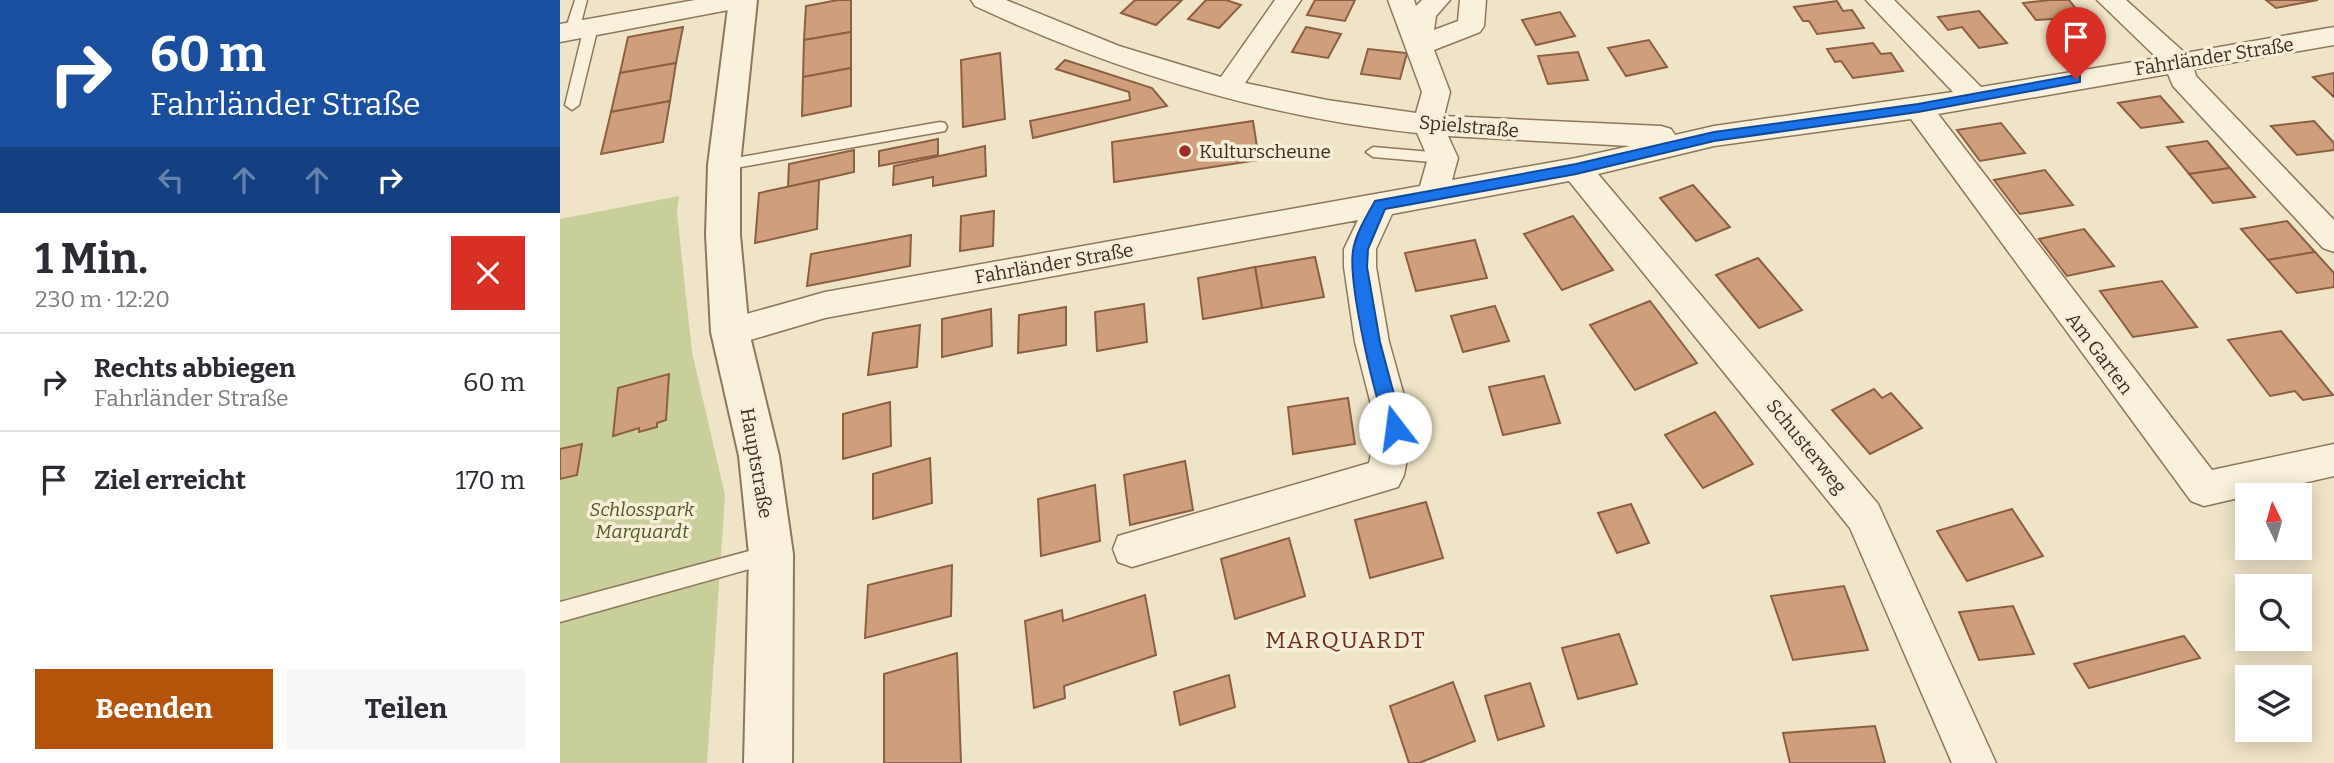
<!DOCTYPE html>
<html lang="de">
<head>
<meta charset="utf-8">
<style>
	body { margin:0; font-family:Bitter,serif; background:#f7f7f7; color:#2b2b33; height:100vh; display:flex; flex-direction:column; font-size:26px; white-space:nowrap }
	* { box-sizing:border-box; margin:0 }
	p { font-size:23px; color:#7c7c81 }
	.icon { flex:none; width:38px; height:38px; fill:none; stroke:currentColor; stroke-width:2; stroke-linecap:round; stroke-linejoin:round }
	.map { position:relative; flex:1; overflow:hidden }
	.side { display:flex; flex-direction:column; background:#fff; width:560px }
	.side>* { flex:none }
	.hud { background:#1a4fa0; color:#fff; overflow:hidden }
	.needle { width:46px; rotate:355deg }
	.buttons { position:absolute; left:1675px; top:483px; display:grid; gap:14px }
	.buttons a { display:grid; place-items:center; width:77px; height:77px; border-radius:0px; background:#fff; box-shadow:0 4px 18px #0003; font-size:35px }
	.pin { position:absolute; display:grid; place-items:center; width:60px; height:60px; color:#fff; margin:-72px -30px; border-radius:50% 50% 50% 0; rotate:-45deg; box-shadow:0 0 7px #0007 }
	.pin .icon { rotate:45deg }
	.me { position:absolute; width:77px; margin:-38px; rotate:345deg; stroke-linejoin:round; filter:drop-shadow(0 0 5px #0008) }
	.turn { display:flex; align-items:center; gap:24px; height:147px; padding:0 35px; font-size:32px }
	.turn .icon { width:91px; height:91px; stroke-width:2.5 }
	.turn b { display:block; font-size:49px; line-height:60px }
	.lanes { display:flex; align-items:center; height:66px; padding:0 35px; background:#0003; justify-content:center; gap:35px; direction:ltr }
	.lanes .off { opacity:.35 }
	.round { display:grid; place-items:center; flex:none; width:74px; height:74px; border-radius:0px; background:#f7f7f7 }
	.head { display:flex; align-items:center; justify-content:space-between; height:119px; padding:0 35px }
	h1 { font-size:42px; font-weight:700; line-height:52px }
	.button { display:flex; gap:14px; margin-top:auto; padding:14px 35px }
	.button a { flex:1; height:80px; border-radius:0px; background:#b45309; color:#fff; font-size:28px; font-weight:700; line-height:80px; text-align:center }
	.button a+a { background:#f7f7f7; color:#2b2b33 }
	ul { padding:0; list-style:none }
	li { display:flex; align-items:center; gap:21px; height:98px; padding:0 35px; border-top:2px solid #e1e1e2 }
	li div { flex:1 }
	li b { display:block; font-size:26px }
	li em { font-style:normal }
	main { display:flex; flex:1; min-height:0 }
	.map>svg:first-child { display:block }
	.green { fill:#c9cf9b }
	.building { fill:#cf9f7d; stroke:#8d5f41; stroke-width:2 }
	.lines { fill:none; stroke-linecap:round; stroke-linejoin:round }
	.service-casing { stroke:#8d765c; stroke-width:3 }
	.minor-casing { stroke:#8d765c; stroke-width:3 }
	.tertiary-casing { stroke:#8d765c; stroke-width:4 }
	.service { fill:#faf1dc; fill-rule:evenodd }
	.minor { fill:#faf1dc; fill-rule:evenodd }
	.tertiary { fill:#faf1dc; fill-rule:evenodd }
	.route { fill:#1a73e8; stroke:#114b97; stroke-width:2 }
	.poi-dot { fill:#9e2a2b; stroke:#f7eed8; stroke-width:2.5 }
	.labels { text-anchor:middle; stroke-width:7; stroke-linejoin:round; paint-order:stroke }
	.street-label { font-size:19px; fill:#3d2e20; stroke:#f7eed8 }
	.poi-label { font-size:19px; fill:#3d2e20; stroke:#f7eed8; text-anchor:start }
	.park-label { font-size:19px; font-style:italic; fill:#4d5a26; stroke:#f7eed8 }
	.quarter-label { font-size:23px; letter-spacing:2px; fill:#6b2e1e; stroke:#f7eed8 }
</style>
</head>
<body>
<main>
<section class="side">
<div class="hud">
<div class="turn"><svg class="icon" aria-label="right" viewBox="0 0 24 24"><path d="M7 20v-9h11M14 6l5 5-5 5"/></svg><div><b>60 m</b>Fahrländer Straße</div></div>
<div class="lanes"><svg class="icon off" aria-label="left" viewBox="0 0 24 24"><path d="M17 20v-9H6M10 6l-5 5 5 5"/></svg><svg class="icon off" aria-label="ahead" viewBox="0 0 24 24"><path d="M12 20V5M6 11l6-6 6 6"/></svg><svg class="icon off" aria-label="ahead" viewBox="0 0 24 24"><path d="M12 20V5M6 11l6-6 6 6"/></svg><svg class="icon" aria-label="right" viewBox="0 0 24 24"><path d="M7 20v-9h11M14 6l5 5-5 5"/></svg></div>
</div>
<div class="head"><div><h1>1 Min.</h1><p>230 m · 12:20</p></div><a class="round" style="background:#d93025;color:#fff"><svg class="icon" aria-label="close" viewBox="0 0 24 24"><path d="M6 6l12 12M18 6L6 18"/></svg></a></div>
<ul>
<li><svg class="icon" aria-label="right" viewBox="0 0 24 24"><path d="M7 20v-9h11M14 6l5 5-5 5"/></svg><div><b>Rechts abbiegen</b><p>Fahrländer Straße</p></div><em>60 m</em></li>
<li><svg class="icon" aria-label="arrive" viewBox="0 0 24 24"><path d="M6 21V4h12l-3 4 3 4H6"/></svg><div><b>Ziel erreicht</b></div><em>170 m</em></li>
</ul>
<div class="button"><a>Beenden</a><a>Teilen</a></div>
</section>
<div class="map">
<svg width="1774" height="763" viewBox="0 0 1774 763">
	<rect width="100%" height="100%" fill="#f0e4c8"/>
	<path class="green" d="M119,196L117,213L132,352L165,495L147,763H0V219Z"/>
	<g class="building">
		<path d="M278,0H291V32L244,40L246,6Z"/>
		<path d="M575,0H622L596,25L561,13Z"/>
		<path d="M646,0H666L681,5L659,28L628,19Z"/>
		<path d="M755,0H795L785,21L747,15Z"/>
		<path d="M1490,0H1509L1532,29L1504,32L1493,19L1476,20L1463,3Z"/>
		<path d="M1706,0H1758L1716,8Z"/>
		<path d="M1277,1L1283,11L1292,10L1304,28L1257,34L1249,21H1243L1234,7Z"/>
		<path d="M1419,11L1447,43L1419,48L1402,27L1388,30L1378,17Z"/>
		<path d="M1000,12L1015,36L976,45L962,20Z"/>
		<path d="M123,27L116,63L60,73L68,37Z"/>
		<path d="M746,27L781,34L768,58L732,52Z"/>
		<path d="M291,32V68L243,77L244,40Z"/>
		<path d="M1089,40L1107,67L1066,76L1048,48Z"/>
		<path d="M1313,43L1321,54L1331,53L1343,71L1293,78L1281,61L1275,62L1267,49Z"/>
		<path d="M808,49L847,53L840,79L801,74Z"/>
		<path d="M1018,52L1028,80L988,84L978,56Z"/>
		<path d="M440,53L445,119L403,127L401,60Z"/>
		<path d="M505,60L592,88L607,106L473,138L470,121L570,100L569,92L496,69Z"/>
		<path d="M116,63L110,101L51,112L60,73Z"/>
		<path d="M291,68V106L242,116L243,77Z"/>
		<path d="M1774,73V97L1753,77Z"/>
		<path d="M1600,96L1623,122L1581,128L1558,103Z"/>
		<path d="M110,101L103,142L41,154L51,112Z"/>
		<path d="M693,121L699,160L554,182L552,142Z"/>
		<path d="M1754,121L1774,143V150L1737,155L1711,126Z"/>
		<path d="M1441,123L1465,153L1420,161L1397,130Z"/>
		<path d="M378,139V155L319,166V151Z"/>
		<path d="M1647,141L1670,168L1629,174L1607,147Z"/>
		<path d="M425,146L426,176L373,186V177L333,185L334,166Z"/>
		<path d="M294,150V172L228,187L229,164Z"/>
		<path d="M1670,168L1695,197L1653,203L1629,174Z"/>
		<path d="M1485,170L1513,205L1460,214L1434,180Z"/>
		<path d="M259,180L257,229L195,243L199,193Z"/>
		<path d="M1133,185L1170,227L1136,241L1100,198Z"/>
		<path d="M434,211L433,246L400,251L401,216Z"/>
		<path d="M1013,216L1053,270L1002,290L964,234Z"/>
		<path d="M1727,221L1755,252L1708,260L1681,229Z"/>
		<path d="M1524,229L1554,266L1507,276L1479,239Z"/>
		<path d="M351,235L350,266L247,286L251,254Z"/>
		<path d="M915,240L927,278L856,291L845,253Z"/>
		<path d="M1755,252L1774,273V287L1737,293L1708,260Z"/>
		<path d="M755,257L764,297L702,308L695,267Z"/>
		<path d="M1198,258L1242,310L1199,328L1156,275Z"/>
		<path d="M695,267L702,308L643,319L638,278Z"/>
		<path d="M1602,281L1637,327L1573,337L1540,291Z"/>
		<path d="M1090,301L1137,363L1075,390L1030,325Z"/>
		<path d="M584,304L587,342L537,351L535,312Z"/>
		<path d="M935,306L949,341L903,352L891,316Z"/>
		<path d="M506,307V345L458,353L459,315Z"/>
		<path d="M431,309L432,346L382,357V319Z"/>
		<path d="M360,325L357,367L308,375L313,333Z"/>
		<path d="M1721,331L1773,395L1743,400L1735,391L1710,396L1668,340Z"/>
		<path d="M109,374L106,420L97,423V427L79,432V428L53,436L58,388Z"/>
		<path d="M984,376L1000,423L943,435L929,387Z"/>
		<path d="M1314,389L1322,398L1331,393L1362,428L1310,454L1272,410Z"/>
		<path d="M788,398L795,444L733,454L728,407Z"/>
		<path d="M330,402L331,446L283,459V414Z"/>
		<path d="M1155,412L1193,464L1143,488L1105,435Z"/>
		<path d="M22,444L17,475L0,479V449Z"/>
		<path d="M370,458L372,503L313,519V474Z"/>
		<path d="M625,461L633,510L570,525L564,475Z"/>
		<path d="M535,485L540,541L481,556L478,499Z"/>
		<path d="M866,502L883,558L810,578L795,520Z"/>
		<path d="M1071,504L1089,543L1057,553L1038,513Z"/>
		<path d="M1452,509L1483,556L1407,581L1377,531Z"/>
		<path d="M729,538L745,596L675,619L661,559Z"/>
		<path d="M392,565L391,616L305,638L308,585Z"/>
		<path d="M1284,586L1308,650L1233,660L1211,596Z"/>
		<path d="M585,595L596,655L504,686L505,698L474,708L465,621L502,610L503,621Z"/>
		<path d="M1453,606L1474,654L1419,660L1399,612Z"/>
		<path d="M1059,634L1077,684L1018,699L1002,648Z"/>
		<path d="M1624,636L1640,658L1529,688L1514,664Z"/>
		<path d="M397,653L401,763H324V674Z"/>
		<path d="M669,675L675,707L620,725L614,692Z"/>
		<path d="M893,682L915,741L859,763H849L830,706Z"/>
		<path d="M970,683L984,726L938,740L925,696Z"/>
		<path d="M1315,726L1325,763H1230L1223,733Z"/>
	</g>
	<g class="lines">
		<g class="service-casing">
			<g id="service">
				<path d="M15,0H27L19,31L12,35L5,31Z"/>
				<path d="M31,23L38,27L19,105L12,110L5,105L24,27Z"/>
				<path d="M380,122L385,123L387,127L385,131L164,170L157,165L164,160Z"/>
				<path d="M813,147L883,153L890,158L883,163L813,157L806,152Z"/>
				<path d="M211,545L218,548L221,554L218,560L211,563L0,622V602Z"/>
			</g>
		</g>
		<g class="minor-casing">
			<g id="minor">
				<path d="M135,0H192L188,6L179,8L0,42V24Z"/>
				<path d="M411,0H446L559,46L661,77L715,0H741L685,83L767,100L856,113L862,92L828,0H854L856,6L862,0H890L876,16L874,30L898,21L900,0H926L924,26L920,32L874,50L890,92L884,116L1101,126L1111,129L1115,135L1154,126L1393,92L1306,0H1334L1421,87L1597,58L1537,0H1566L1625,53L1774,27V45L1634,69L1636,76L1774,220V252L1763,248L1613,86L1608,74L1378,114L1652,470L1774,444V476L1644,506L1631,501L1351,119L1154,146L1038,174L1318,504L1436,763H1392L1290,528L1009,181L832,214L816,249V267L829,342L853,428L844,475L838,487L572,567L558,562L553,549L558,536L809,463L817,428L795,342L784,267V249L798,220L265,318L170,346L158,342L153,332L158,322L265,292L860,186L868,158L857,133C703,117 555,71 415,6ZM888,136L1070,146L1016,158L892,180L898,158Z"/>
			</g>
		</g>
		<g class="tertiary-casing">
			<path id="tertiary" d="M169,0H197L180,165V235L189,332L219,456L233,554L232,763H184L189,554L179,456L151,332L146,235L148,165Z"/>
		</g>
		<use href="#service" class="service"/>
		<use href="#minor" class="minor"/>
		<use href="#tertiary" class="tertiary"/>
	</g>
	<path class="route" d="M1516,75L1520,76V82L1358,112L1154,141L1016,174L825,209L808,249L807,267L820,342L843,428L841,433H829C815,404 788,282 793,251C795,235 807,215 815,201L1016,164L1154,132L1358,104Z"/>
	<circle class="poi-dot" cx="625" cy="151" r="7"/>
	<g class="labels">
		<g class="street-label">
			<text transform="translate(1654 56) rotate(-9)" y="7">Fahrländer Straße</text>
			<text transform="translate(909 126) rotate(5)" y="7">Spielstraße</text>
			<text transform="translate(494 263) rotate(-10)" y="7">Fahrländer Straße</text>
			<text transform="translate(1540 353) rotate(53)" y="7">Am Garten</text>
			<text transform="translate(1247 446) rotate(51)" y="7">Schusterweg</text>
			<text transform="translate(197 463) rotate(80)" y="7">Hauptstraße</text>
		</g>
		<g class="poi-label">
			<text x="639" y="158">Kulturscheune</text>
		</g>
		<g class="park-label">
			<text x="82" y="516">Schlosspark<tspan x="82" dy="22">Marquardt</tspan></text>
		</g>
		<g class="quarter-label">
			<text x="786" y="648">MARQUARDT</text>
		</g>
	</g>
</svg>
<div class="buttons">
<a><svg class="needle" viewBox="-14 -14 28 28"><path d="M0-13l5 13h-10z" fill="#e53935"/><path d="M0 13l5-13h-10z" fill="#7c7c81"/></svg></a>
<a><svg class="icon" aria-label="search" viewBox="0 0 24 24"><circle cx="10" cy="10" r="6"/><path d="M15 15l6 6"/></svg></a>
<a><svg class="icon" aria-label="layers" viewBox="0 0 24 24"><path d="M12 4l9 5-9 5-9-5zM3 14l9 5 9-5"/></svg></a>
</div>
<div class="pin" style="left:1516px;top:79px;background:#d93025"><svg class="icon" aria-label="arrive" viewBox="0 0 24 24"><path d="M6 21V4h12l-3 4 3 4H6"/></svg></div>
<svg class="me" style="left:835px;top:428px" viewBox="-20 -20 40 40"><circle r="19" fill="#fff"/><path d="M0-13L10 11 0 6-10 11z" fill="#1a73e8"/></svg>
</div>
</main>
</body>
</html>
